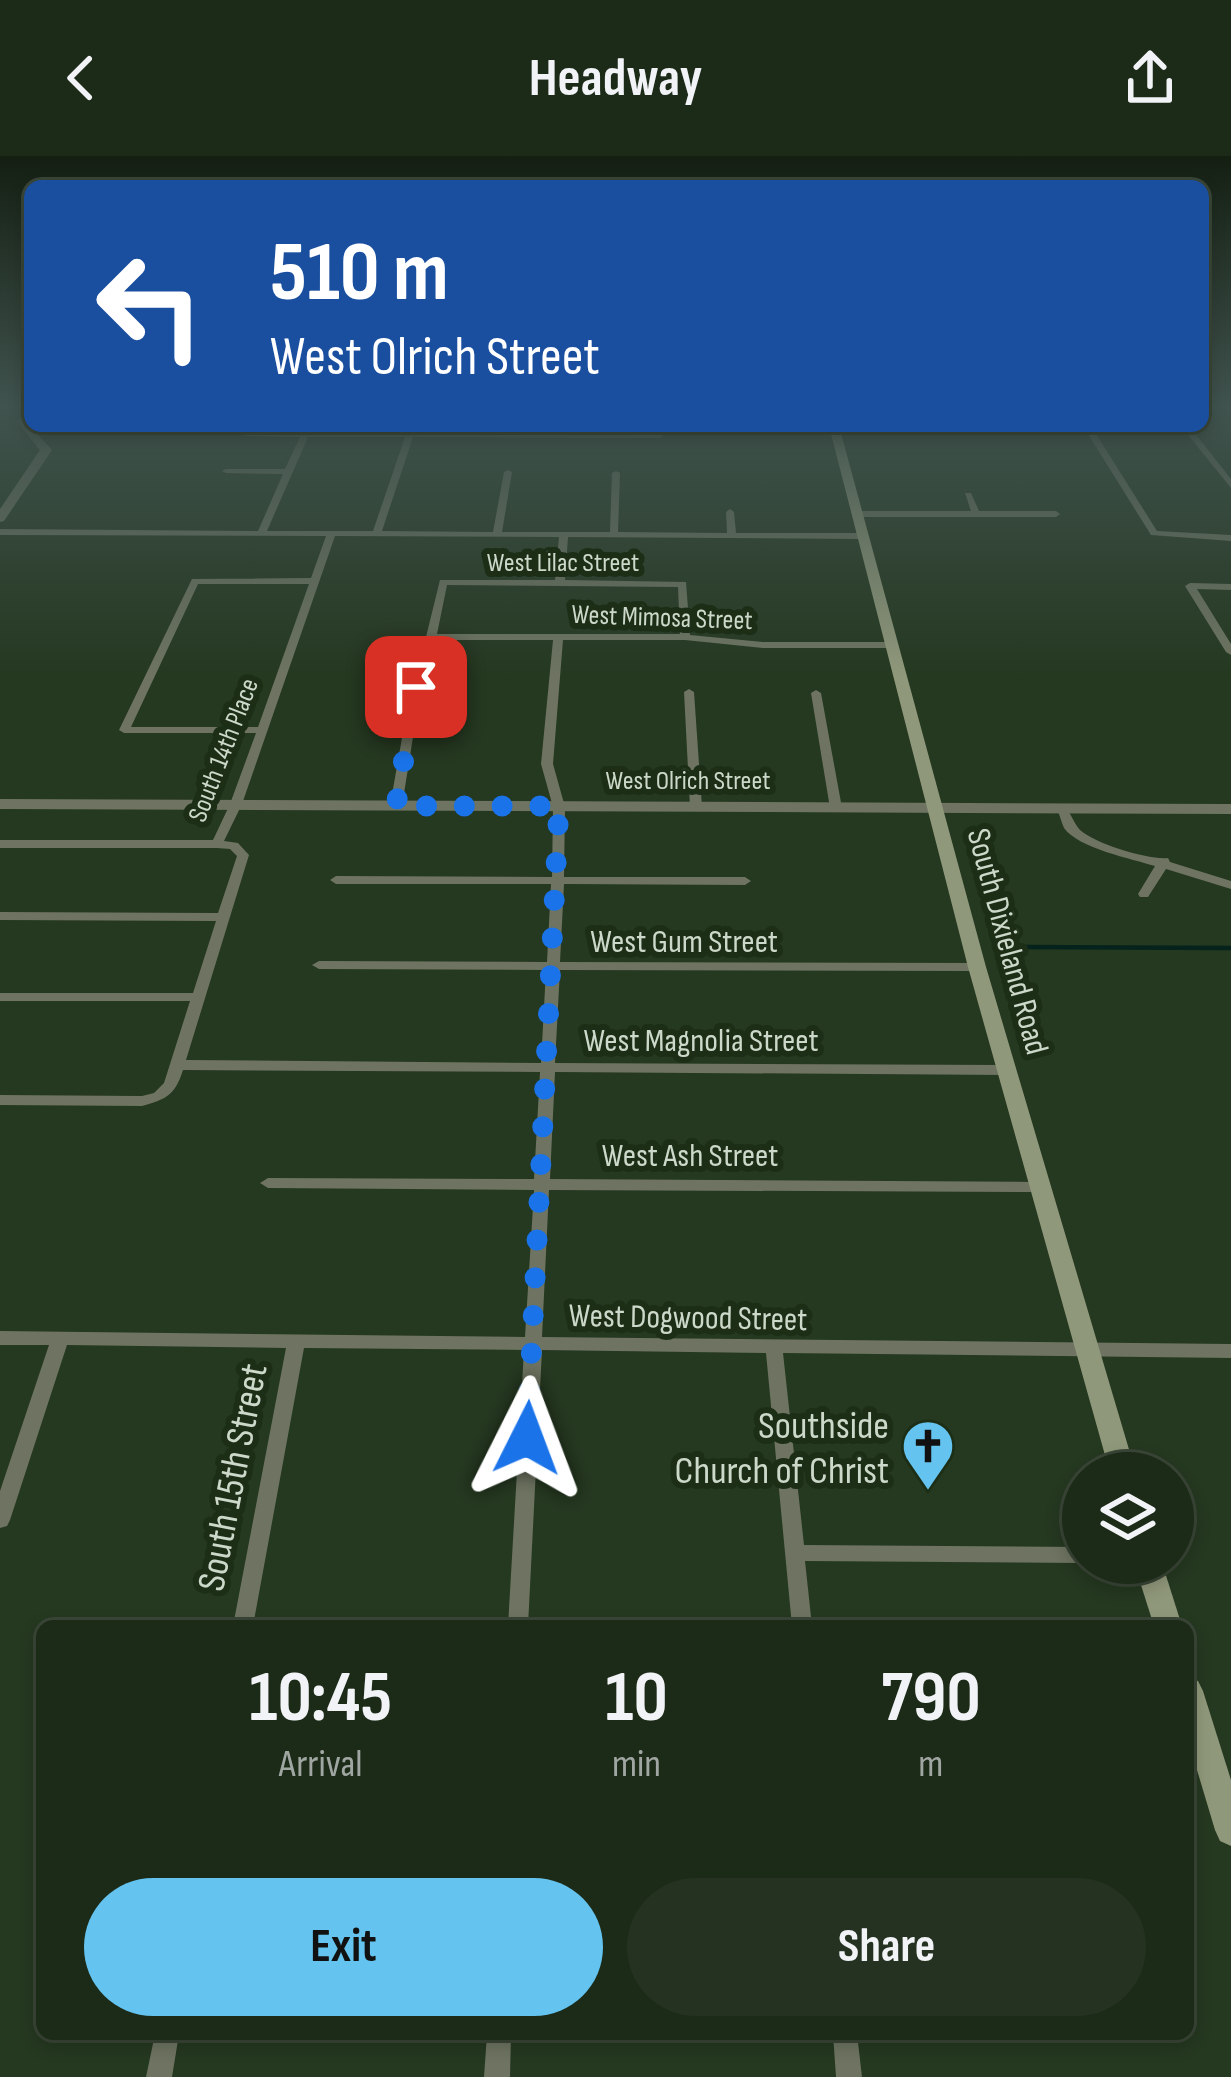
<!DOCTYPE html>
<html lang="en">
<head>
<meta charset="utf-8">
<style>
	body { margin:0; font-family:"Sofia Sans Condensed",sans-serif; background:#253221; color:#f1f3f6; height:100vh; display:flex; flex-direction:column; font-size:45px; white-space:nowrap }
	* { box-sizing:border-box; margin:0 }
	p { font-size:39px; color:#a0a7a2 }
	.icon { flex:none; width:66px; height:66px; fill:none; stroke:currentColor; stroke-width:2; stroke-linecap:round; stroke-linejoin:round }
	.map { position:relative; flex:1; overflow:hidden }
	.side { position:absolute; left:36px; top:1464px; width:1158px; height:420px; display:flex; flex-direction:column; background:#1c2a18; border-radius:18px; box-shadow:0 6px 18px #0003,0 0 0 3px #3a4637 }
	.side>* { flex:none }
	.top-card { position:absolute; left:24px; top:24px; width:1185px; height:252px; border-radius:18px; box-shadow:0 6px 18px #0003,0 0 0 3px #3a4637; background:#1a4fa0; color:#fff; overflow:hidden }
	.fabs { position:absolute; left:1062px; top:1296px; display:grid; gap:24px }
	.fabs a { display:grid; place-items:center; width:132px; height:132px; border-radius:50%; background:#1c2a18; box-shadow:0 6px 18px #0003,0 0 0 3px #3a4637; font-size:60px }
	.pin { position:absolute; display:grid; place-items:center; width:102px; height:102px; color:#fff; margin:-51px; border-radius:24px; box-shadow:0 6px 18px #0006 }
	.me { position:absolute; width:132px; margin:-66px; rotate:3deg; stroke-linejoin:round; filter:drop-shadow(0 0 9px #0008) }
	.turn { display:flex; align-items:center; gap:42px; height:252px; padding:0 48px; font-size:54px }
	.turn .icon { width:156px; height:156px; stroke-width:2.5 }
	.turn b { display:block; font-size:84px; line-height:102px }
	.eta { display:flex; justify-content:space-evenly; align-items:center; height:204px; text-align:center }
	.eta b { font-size:72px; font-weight:700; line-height:84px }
	.cta { display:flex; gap:24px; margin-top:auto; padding:24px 48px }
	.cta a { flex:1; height:138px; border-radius:72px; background:#65c4ef; color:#111; font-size:48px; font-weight:700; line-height:138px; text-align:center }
	.cta a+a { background:#253221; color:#f1f3f6 }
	header { display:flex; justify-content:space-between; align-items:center; height:156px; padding:0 48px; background:#1c2a18; font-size:54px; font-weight:700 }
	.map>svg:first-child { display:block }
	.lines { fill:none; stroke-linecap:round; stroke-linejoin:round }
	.stream { stroke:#05231c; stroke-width:4.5 }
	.minor { fill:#6e7461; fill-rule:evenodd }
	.tertiary { fill:#6e7461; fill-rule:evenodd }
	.secondary { fill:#90987b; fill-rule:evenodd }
	.route { stroke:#1a73e8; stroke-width:21; stroke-dasharray:0 37.8 }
	.labels { text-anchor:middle; stroke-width:12; stroke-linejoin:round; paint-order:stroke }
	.far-street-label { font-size:27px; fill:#ccd8c9; stroke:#1c2e16 }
	.street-label { font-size:33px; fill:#ccd8c9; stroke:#1c2e16 }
	.near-poi-label { font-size:39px; fill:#ccd8c9; stroke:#1c2e16; text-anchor:end }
	.near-street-label { font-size:39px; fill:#ccd8c9; stroke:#1c2e16 }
</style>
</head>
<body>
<header><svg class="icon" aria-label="back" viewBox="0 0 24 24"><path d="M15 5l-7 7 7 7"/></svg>Headway<svg class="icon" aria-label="share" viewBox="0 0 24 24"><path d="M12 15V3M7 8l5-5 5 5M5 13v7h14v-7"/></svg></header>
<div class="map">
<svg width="1231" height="1921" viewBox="0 0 1231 1921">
	<rect width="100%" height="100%" fill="#253820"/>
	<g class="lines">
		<path class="stream" d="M995,791L1231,792"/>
		<g class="minor">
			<path d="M409,270H415L414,276L659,278L663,280L659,282L413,281L382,375L493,376L504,316L508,314L512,316L502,376H610L612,317L616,315L620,317L618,376L727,377L726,356L730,353L734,356L736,377H864L868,380L864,383L568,381L565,424L686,426L690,479L763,486H891L896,489L891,492H763L685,484H563L553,608L565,651L564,721H745L751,725L745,729L564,728L560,806L977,807L984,811L977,815L560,814L555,907L1007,909L1014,914L1007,919L555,916L550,1023L1039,1026L1047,1031L1039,1036L549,1034L542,1181L1231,1188V1202L783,1197L804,1389L1083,1391L1084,1407L805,1405L812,1470H792L766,1197L542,1194L528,1470H508L524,1194L304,1192L253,1470H233L286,1192L67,1189L10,1364L7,1370L0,1372V1335L49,1189H0V1175L525,1181L534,1034L268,1032L260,1027L268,1022L534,1023L540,916L183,914C175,939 167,943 142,950L0,949V939L142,940L154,937L164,927L190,845H0V837H193L216,765L0,764V756L218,757L237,700L230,693L217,692H0V684H213L230,648L256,577H124L119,574L192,423L311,422L326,380L0,379V373L258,375L283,318L226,317L222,315L226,313H285L300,281L245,280L241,278L242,276H406ZM308,281H405L373,375H267ZM335,380L559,381L555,424H440L426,481L431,484H553L541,608L553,651L552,721L336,720L330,724L336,728H551L547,806L319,805L312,809L319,813L546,814L541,907L186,904L249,699L238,687L224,685L242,648ZM198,428H309L258,571H131ZM447,429L678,431L680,478H437Z"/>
			<path d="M1083,270H1091L1157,375L1231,379V385L1151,379Z"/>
			<path d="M1181,270H1189L1231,323V332Z"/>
			<path d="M965,337H971L979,355H1056L1060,358L1056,361H858L854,358L858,355H971Z"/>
			<path d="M1190,427L1231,428V434L1197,433L1231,488V499L1226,496L1185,430Z"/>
			<path d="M416,528L421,531L402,650L396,654L390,650L411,531Z"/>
			<path d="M689,533L694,536L702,651L696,655L690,651L684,536Z"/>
			<path d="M816,534L821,537L842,652L836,656L830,652L811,537Z"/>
			<path d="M1063,649C1071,656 1073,666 1080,674C1096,688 1148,704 1168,702L1170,706L1231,725V733L1166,713L1148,741H1140L1138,738L1155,710C1132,703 1078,692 1064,672C1061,666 1060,659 1057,653Z"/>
			<path d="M155,1878H179L172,1921H146Z"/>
			<path d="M487,1878H511L510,1921H484Z"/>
			<path d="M833,1878H857L862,1921H836Z"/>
		</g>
		<g class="tertiary">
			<path d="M26,252H30V270L52,294L4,365L0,366V353L40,294L17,266Z"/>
			<path d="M0,643L1231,648V658L0,653Z"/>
		</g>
		<g class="secondary">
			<path d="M829,270H839L986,811L1136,1317H1110L968,811Z"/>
			<path d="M1134,1407H1162L1182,1470H1154Z"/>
			<path d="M1188,1521L1198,1525L1203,1535L1231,1624V1690L1220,1685L1215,1674L1188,1584Z"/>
		</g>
	</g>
	<linearGradient id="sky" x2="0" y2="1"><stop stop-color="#141f12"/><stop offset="0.48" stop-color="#40534e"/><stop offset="1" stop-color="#40534e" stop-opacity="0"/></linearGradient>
	<rect width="1231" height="521" fill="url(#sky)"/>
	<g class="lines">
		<path class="route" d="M416,531L396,650H559L527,1282"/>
	</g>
	<defs>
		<g id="church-pin" transform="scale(2.7)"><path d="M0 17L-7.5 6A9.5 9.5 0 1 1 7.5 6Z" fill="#65c4ef" stroke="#1c2e16"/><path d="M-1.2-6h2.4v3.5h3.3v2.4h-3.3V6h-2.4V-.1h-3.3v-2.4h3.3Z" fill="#111"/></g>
	</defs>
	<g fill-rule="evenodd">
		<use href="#church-pin" x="928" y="1290"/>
	</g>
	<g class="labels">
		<g class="far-street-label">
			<text x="563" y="415">West Lilac Street</text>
			<text transform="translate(662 461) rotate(2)" y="9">West Mimosa Street</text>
			<text transform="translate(223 594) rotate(-69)" y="9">South 14th Place</text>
			<text x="688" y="633">West Olrich Street</text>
		</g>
		<g class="street-label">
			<text x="684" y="796">West Gum Street</text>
			<text transform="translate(1009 785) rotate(75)" y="12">South Dixieland Road</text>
			<text x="701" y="895">West Magnolia Street</text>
			<text x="690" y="1010">West Ash Street</text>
			<text transform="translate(688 1160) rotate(1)" y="12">West Dogwood Street</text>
		</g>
		<g class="near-poi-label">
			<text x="889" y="1282">Southside<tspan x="889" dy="45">Church of Christ</tspan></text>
		</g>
		<g class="near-street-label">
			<text transform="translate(231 1321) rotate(-79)" y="14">South 15th Street</text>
		</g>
	</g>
</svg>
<div class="fabs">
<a><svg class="icon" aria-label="layers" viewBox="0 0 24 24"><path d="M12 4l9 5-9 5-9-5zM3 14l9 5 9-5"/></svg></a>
</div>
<div class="pin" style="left:416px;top:531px;background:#d93025"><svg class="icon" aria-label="arrive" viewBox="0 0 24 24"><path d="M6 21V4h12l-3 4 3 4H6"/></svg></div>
<svg class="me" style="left:527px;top:1282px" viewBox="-20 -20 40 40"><path d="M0-17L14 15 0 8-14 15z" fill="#1a73e8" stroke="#fff" stroke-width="4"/></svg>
<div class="top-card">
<div class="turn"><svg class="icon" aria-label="left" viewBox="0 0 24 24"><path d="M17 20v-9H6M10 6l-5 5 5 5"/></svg><div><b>510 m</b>West Olrich Street</div></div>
</div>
<section class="side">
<div class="eta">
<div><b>10:45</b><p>Arrival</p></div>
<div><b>10</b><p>min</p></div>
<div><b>790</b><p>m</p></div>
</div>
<div class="cta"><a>Exit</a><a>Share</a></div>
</section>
</div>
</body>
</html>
